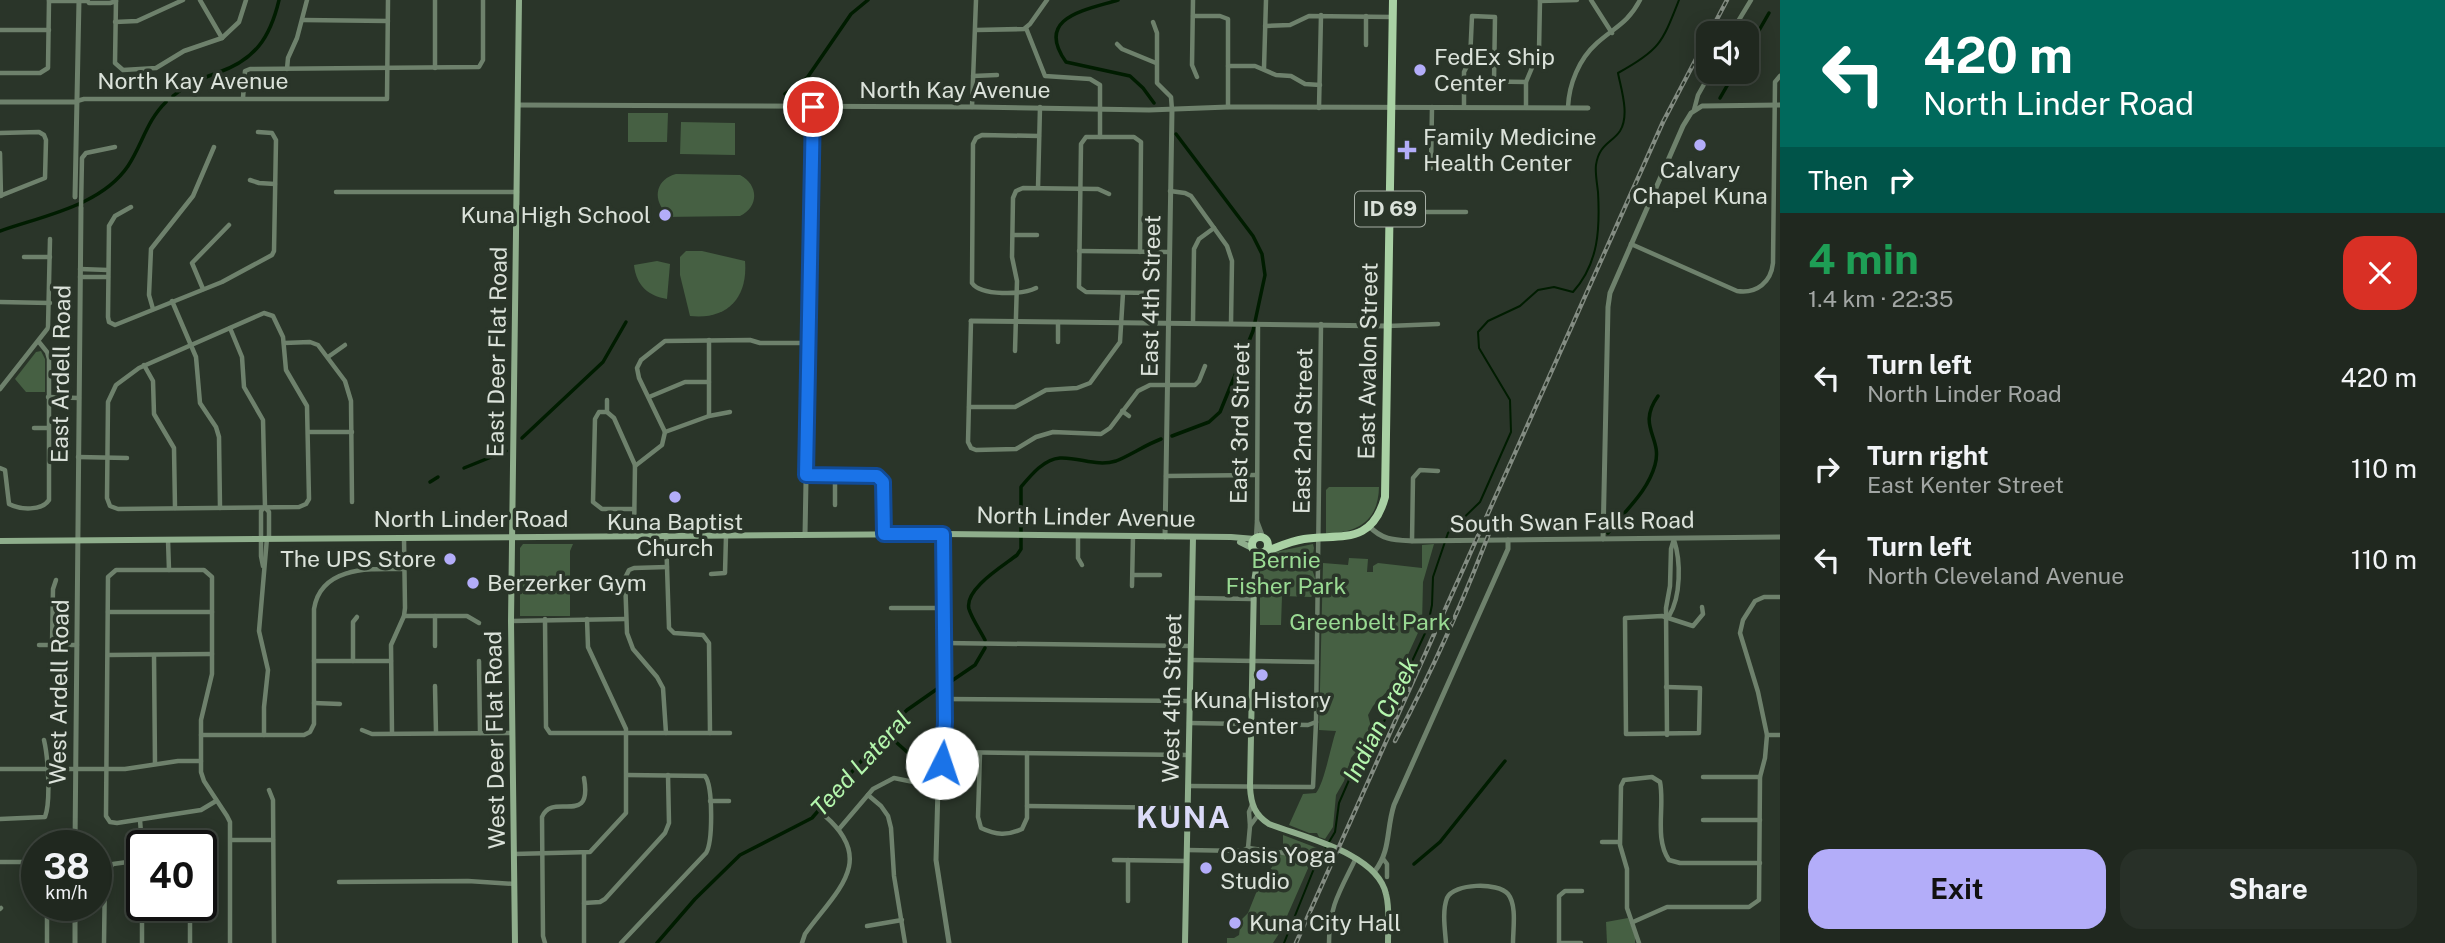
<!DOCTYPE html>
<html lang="en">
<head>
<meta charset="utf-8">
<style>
	body { margin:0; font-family:"Public Sans",sans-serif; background:#283028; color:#f1f3f6; height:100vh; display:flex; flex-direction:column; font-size:26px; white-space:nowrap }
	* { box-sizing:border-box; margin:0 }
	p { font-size:23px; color:#a2a6a4 }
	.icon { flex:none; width:38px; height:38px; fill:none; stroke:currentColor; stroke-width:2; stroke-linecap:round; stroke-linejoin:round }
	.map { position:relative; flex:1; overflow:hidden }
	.details { display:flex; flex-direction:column; background:#20281f; width:665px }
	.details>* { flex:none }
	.hud { background:#00695c; color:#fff; overflow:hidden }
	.controls { position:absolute; left:1696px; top:21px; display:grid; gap:14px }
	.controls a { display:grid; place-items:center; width:63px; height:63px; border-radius:14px; background:#20281f; box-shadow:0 4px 18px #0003,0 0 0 2px #3d443d; font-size:35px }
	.speed { position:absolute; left:21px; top:830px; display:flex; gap:14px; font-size:35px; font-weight:700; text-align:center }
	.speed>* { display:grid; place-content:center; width:91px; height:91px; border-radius:50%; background:#20281f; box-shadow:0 4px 18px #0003,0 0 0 2px #3d443d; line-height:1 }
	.speed small { font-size:18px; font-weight:400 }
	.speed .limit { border:4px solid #111; border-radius:10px; background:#fff; color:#111 }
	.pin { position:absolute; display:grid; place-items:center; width:60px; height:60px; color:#fff; margin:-30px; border:4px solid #fff; border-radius:50%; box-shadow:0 2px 7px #0007 }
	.me { position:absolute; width:77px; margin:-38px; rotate:4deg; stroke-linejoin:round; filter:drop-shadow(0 0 5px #0008) }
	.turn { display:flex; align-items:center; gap:24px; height:147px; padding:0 28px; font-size:32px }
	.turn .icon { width:91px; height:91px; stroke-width:2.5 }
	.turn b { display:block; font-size:49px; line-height:60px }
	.then { display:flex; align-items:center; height:66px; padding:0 28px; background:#0003; gap:14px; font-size:26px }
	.round { display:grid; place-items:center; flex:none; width:74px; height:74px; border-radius:21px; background:#283028 }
	.head { display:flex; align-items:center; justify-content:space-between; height:119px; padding:0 28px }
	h1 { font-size:42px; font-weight:700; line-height:52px; color:#1e9e55 }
	.button { display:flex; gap:14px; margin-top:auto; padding:14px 28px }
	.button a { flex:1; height:80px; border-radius:21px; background:#b3adf9; color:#111; font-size:28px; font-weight:700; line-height:80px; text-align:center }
	.button a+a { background:#283028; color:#f1f3f6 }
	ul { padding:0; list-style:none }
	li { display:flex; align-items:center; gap:21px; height:91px; padding:0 28px }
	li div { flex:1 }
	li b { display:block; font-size:26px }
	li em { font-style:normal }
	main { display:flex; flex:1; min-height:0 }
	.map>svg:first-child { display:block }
	.green { fill:#466043 }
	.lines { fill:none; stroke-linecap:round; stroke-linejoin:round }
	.stream { stroke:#001c00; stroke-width:2 }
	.canal { stroke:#001c00; stroke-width:3.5 }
	.minor { stroke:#6e816c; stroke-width:4.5 }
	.tertiary { stroke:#6e816c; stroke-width:5 }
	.secondary { stroke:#8fae8c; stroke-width:6 }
	.primary { stroke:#a9d1a4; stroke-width:8 }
	.rail-casing { stroke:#838c82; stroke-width:4.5 }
	.rail { stroke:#2a3529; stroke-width:2; stroke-dasharray:5; stroke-linecap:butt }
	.route-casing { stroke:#114b97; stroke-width:18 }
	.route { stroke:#1a73e8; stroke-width:12 }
	.poi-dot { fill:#b3adf9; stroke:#2a3529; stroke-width:2.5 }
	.labels { text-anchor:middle; stroke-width:7; stroke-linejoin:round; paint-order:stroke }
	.shield { fill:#2a3529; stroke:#a6aea5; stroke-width:2 }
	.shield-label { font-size:21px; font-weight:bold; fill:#dbe2da }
	.poi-label { font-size:23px; fill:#dbe2da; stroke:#2a3529; text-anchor:start }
	.street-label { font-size:23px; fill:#dbe2da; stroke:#2a3529 }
	.park-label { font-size:23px; fill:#99da93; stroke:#2a3529 }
	.water-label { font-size:24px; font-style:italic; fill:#b4f6ad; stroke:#2a3529 }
	.district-label { font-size:30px; font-weight:bold; letter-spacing:2px; fill:#dbdaf8; stroke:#2a3529 }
</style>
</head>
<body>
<main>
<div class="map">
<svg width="1780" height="943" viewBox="0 0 1780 943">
	<rect width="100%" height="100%" fill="#2a3529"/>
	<g class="green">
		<path d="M628,113H668L667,142H628Z"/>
		<path d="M681,122L735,123V155L680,154Z"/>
		<path d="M676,174L740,175C759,185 759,207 740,216L663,217L665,212C652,197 657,179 676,174Z"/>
		<path d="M686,251H702L745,261C748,297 728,320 690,316L680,275V257Z"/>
		<path d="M657,261L670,264L667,299C648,296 636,285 634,265Z"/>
		<path d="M41,351L45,359V392H26L15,379L36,352Z"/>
		<path d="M1329,487H1379C1378,522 1358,532 1326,534V490Z"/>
		<path d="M523,544H573L570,551V616H520V548Z"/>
		<path d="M1313,544L1314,548L1311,566L1315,578L1314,594L1311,597L1282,596L1281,625H1260V569L1263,559L1275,552Z"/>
		<path d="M1434,544L1423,582L1422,624L1395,683L1373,706L1368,715L1371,727L1369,736L1351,758L1344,781L1336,795L1333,827L1325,839L1319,837L1317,833H1309L1289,825L1303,794L1316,793C1324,784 1331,745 1336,731L1319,730L1323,563L1348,565L1349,558L1368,559L1367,572H1373V566L1378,563L1422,568V545Z"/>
		<path d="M1283,835L1317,848L1280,932L1273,943H1227V938H1234L1239,935L1241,920L1248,913L1260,883L1272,867L1274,855L1283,848Z"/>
		<path d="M1628,918L1635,936V943H1607L1606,922Z"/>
	</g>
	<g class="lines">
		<g class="stream">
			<path d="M1329,842L1335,832L1339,803L1359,757L1375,741L1427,629L1432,605L1433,577L1448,533L1480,502L1511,432L1510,400L1479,348L1478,332L1488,321L1520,306L1538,290L1554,287L1573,292C1599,263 1600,228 1598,192C1597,183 1595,173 1596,165C1599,144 1612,143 1620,131C1630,115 1621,89 1618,73C1660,50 1662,43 1679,0"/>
			<path d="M1284,943L1317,861L1326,847"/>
		</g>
		<g class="canal">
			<path d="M1118,0C1086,10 1034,17 1066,62L1130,76L1143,88L1154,103"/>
			<path d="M1746,53L1769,13"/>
			<path d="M785,94L807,78L851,14L868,0"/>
			<path d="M173,96C187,84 200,79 217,73C255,60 270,38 279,0"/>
			<path d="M1720,98L1735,72"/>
			<path d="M0,231C42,216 101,206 128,166C142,145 147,120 166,102"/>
			<path d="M1172,436L1209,422L1220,412L1253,331L1265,275L1262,254L1253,236L1176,134"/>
			<path d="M522,438L603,362L626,322"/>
			<path d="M464,468L506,451"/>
			<path d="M430,482L438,477"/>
			<path d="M1608,533C1625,510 1647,493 1655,465C1663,437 1636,427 1658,396"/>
			<path d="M985,640C980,630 972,619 969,609C964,589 1003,566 1017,555L1021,549V487C1031,475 1044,459 1060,458C1080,457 1096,467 1116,461C1131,455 1145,445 1161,439"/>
			<path d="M950,682L975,665L985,648"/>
			<path d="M886,733L907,752L936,761"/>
			<path d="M1414,864L1440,842L1505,761"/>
			<path d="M657,943L695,899L740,855L812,818L896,721L907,710L937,689"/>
		</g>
		<g class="minor">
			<path d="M87,0L89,3H110L116,1"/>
			<path d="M116,0L115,63L123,70L156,68L184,51L222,38L239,22L246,0"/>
			<path d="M200,0L222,38"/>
			<path d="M1193,0L1192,65L1197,77"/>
			<path d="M1591,0L1612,33"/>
			<path d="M49,1H86"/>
			<path d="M1540,1L1577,0"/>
			<path d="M1193,16H1220L1228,19V107"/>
			<path d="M303,20L388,21"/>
			<path d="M115,22L137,21L183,0"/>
			<path d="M1153,22L1157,33V83L1171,97L1172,110"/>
			<path d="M1265,26L1290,25L1309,16L1392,17"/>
			<path d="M1026,28L1045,76L1090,79L1100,85V137"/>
			<path d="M0,30H49"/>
			<path d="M976,30L1024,29L1030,24L1047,0"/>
			<path d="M1731,33L1751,0"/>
			<path d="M1117,44L1122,49L1156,63"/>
			<path d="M1366,45V16"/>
			<path d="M1228,66H1255L1276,75L1291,76L1305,84L1320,85"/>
			<path d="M435,68V0"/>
			<path d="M1264,68L1266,0"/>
			<path d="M287,69L288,58L297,38L307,0"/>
			<path d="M0,73H40L48,68L49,0"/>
			<path d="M973,76L997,75"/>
			<path d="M1464,81L1526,82"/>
			<path d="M243,98L245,71L250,69L479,67L483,60V0"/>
			<path d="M77,101L84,99H387L388,0"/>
			<path d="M972,107L976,0"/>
			<path d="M1464,107V72L1470,60L1472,16L1495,17L1494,82"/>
			<path d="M1526,107V82L1539,51L1540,0"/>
			<path d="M1568,107C1569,84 1579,59 1597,43C1615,27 1628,23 1640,0"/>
			<path d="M1319,108L1321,15"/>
			<path d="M1694,110L1698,95L1711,72"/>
			<path d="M0,133L39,132L44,135L46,140L45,178L0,196"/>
			<path d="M0,153L1,196"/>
			<path d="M1431,168L1432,107"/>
			<path d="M250,180L259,183L275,184"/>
			<path d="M1038,188L1040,107"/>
			<path d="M1170,191L1185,193L1191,196L1227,246L1232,261L1231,323"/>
			<path d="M336,192H517"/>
			<path d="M131,207L115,216L109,226L108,317L109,322L115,325L222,282L272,255L274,251L276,140L272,133L258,132"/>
			<path d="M81,208L82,158L86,153L115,147"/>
			<path d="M1390,212H1466"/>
			<path d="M1013,235H1037"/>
			<path d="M1631,244L1737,291C1757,294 1771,282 1773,263L1775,82L1780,76"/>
			<path d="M1079,251L1169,252"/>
			<path d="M1140,252L1141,142L1134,137H1086L1081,144L1079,287L1086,292L1152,293"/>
			<path d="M24,257H50"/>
			<path d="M80,269L108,270"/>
			<path d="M80,277H108"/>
			<path d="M1036,288C1022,295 981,296 972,283L973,144L976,138L982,135L1039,136"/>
			<path d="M203,289L192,263L229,225"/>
			<path d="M172,301L196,357L200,403L216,427L219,437L220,508"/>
			<path d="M0,302L50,303"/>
			<path d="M153,309L149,295L151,249L193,196L214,147"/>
			<path d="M264,313L273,316L283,337L286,370L307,406L309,499L306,504L299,507L118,509L110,506L107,498L108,402L116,385L139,368Z"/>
			<path d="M971,321L968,442L971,448L976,450L1016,449L1036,437L1053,432L1101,434L1110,428L1138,391L1150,385H1195L1199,381L1205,366"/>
			<path d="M1193,322L1194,249L1199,239L1214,228"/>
			<path d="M1388,326L1438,324"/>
			<path d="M230,328L242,357L244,387L263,420L265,507"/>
			<path d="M709,340V416"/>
			<path d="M1058,342V322"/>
			<path d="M284,343L310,342L318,345L345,381L351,401L352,502"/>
			<path d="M1015,351L1017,281L1012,257L1013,198L1016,191L1023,188L1098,189L1109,194"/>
			<path d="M328,357L345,345"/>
			<path d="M144,365L153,381L154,414L174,448L175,508"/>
			<path d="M0,389L48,328L50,239"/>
			<path d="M48,397L79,398"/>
			<path d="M649,397L685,382H709"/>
			<path d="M607,400V412L614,418L635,465L634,536"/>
			<path d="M969,407H1015L1046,390L1077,388L1090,383L1120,342L1123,293"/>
			<path d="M1122,411L1129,416"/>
			<path d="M606,412H599L595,419L593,502L602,509H634"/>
			<path d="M34,428H48"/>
			<path d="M309,432H352"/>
			<path d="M665,432L639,378L637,368L641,360L665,341L750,340L760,343H808"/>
			<path d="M78,457L127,458"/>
			<path d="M635,466L662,445L665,432L709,416L730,412"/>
			<path d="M0,468L5,470L9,504C20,510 42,511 49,500V359L47,352L39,342"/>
			<path d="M835,475V505"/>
			<path d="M806,476L873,475L881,478L883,482L884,534"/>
			<path d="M1166,476L1256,475"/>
			<path d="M1257,521L1258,324"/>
			<path d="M666,536L669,628L674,633L703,635L709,643L710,733"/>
			<path d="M1078,536V558L1082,565"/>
			<path d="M1256,538L1257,521L1263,537"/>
			<path d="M168,540L169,570"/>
			<path d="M1412,541L1413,478L1420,470L1438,471"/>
			<path d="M263,566L261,556V511L265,507L269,512V538"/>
			<path d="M711,574L725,573L726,536"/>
			<path d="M1133,575H1160"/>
			<path d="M1132,586L1133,536"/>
			<path d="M1192,598L1253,599"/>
			<path d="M891,608H944"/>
			<path d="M108,612H212"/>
			<path d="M404,616H467L479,623"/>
			<path d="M435,616V646"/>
			<path d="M1669,616C1681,597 1681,561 1674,540"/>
			<path d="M545,619L546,727L550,733H730"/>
			<path d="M511,621L625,619"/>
			<path d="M944,643L1191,646"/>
			<path d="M39,645H77"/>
			<path d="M52,645L53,589L56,580"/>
			<path d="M108,655L212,654"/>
			<path d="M154,655L155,764"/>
			<path d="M1191,660L1317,662"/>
			<path d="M314,661H391"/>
			<path d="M353,661V622L357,617"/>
			<path d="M479,661L480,733"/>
			<path d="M435,686L436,733"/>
			<path d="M1666,687L1700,688L1699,733L1626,734L1625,618L1662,616L1693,626L1703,614L1702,607"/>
			<path d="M944,699L1190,701"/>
			<path d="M314,703L340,704"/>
			<path d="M1189,723L1308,725L1316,722"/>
			<path d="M362,730L372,734L512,733"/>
			<path d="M392,733L391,645L404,616L405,608L404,538"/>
			<path d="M666,733L663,688L657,677L633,649L627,633L625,578L629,570L634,568L667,567"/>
			<path d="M201,735H304L310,732L314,724V609C321,565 372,569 404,569"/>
			<path d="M264,735V707L268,670L259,631L267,538"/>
			<path d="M1667,735L1666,608L1670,586L1671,549L1674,539"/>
			<path d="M1767,735H1780"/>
			<path d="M944,752L1188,755"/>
			<path d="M980,753L978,817L981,828C996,835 1007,836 1022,829L1027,818V753"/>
			<path d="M0,769H125L178,761H201"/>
			<path d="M1703,777H1760"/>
			<path d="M1188,786L1313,787L1316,722L1321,324"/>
			<path d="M269,790L273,800L274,943"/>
			<path d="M868,795L881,806L888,816L891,828L894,876L905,943"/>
			<path d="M216,801L201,810L117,823L110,822L106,816L108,577L116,570H204L212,577V674L201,720V772L204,781L227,816L230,822V943"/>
			<path d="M710,801H729"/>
			<path d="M1252,805L1249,812L1250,826L1258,815"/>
			<path d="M1027,806L1187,808"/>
			<path d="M0,819L45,817C51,801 48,757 44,740"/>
			<path d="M140,820L142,846"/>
			<path d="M1703,820H1760"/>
			<path d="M839,829L873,789L894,778L938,787"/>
			<path d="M231,840H273"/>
			<path d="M1602,842H1619"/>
			<path d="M1248,848L1250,826"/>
			<path d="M1187,850L1242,851L1248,848L1291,854"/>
			<path d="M584,853V943"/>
			<path d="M514,854L590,852L626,813V729L588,647L587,619"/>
			<path d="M1114,860L1187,861"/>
			<path d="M1128,860V901"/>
			<path d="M1384,860L1387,864V877"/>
			<path d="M0,862H37"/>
			<path d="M339,882L468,881L514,884"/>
			<path d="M584,903L600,902L605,899L665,833L669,823L668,775"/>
			<path d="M47,905V943"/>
			<path d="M0,909L1,908"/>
			<path d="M1633,922L1667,907H1749L1759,900L1760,777L1765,758L1767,735L1758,692L1740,633L1743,620L1755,601L1764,597H1780"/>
			<path d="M867,926L902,920"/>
			<path d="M104,943L105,873L113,864L142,860"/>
			<path d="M142,943V905"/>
			<path d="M190,943V905"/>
			<path d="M545,943L543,936L542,817C552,791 593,828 584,778"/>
			<path d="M621,943L706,853C713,842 713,786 705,776L627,775"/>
			<path d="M802,943L805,934C836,891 877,861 825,816"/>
			<path d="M1329,943C1329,906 1340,891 1356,858"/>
			<path d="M1446,943C1445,930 1442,911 1447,898C1454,883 1498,882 1508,894C1517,905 1513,929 1513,943"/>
			<path d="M1559,943V896L1565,891H1582"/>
			<path d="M1559,943H1581"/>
			<path d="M1639,943L1627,908V869L1620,845L1621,786L1624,780L1652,777L1660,782C1665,806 1654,838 1669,860L1680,863H1760"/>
		</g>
		<g class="tertiary">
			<path d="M0,102H76"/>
			<path d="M518,105L975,107L1149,110L1228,107L1588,108"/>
			<path d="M75,197L79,0"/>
			<path d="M971,321L1388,326"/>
			<path d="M1369,526C1382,540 1394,540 1412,541L1780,537"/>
			<path d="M943,534L944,752L938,787L936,860L949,943"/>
			<path d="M805,535L813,107"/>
			<path d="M1165,537L1172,110"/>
			<path d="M1603,539L1608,307L1610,293L1683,126L1691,113L1702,106L1780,105"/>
			<path d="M75,845L81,208"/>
			<path d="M1375,871C1391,850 1386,830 1394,805L1508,549V540"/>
			<path d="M75,905V943"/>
		</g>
		<g class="secondary">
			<path d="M0,541L943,534L1231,537L1255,539"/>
			<path d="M1240,542L1252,548"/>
			<path d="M1263,554L1257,563L1254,582L1250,787C1251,805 1255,815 1269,824C1305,838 1377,853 1386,894C1390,909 1388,927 1388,943"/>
			<path d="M515,943L511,621L519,0"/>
			<path d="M1185,943L1193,537"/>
		</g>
		<g class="primary">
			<circle cx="1260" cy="545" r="8"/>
			<path d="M1267,551C1280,546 1291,541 1304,539C1342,534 1372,545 1385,497L1393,0"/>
		</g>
		<g class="rail-casing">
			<g id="rail">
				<path d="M1395,741C1434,668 1467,593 1496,515"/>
				<path d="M1296,943L1663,122L1727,0"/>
			</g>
		</g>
		<use href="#rail" class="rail"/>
	</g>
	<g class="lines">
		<g class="route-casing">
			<path id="route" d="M813,107L806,475L877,476L883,482L884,534H943L945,722L942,763"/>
		</g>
		<use href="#route" class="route"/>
	</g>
	<g class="poi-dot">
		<circle cx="1420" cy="70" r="7"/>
		<circle cx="1700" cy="145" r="7"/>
		<path d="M1403.5 139.5h7v7h7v7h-7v7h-7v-7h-7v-7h7z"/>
		<circle cx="665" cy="215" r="7"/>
		<circle cx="675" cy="497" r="7"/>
		<circle cx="450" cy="559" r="7"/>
		<circle cx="473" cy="583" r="7"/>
		<circle cx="1262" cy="675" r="7"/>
		<circle cx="1206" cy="868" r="7"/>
		<circle cx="1235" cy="923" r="7"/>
	</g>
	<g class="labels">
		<rect class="shield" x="1355" y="191.5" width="70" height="35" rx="5"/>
		<g class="shield-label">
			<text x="1390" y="216">ID 69</text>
		</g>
		<g class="poi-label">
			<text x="1434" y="65">FedEx Ship<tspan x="1434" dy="26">Center</tspan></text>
			<text x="1423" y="145">Family Medicine<tspan x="1423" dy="26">Health Center</tspan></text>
			<text x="1700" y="178" text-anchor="middle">Calvary<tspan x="1700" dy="26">Chapel Kuna</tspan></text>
			<text x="651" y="223" text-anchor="end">Kuna High School</text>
			<text x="675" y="530" text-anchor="middle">Kuna Baptist<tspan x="675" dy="26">Church</tspan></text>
			<text x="436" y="567" text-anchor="end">The UPS Store</text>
			<text x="487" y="591">Berzerker Gym</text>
			<text x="1262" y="708" text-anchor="middle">Kuna History<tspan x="1262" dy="26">Center</tspan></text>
			<text x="1220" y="863">Oasis Yoga<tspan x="1220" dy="26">Studio</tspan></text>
			<text x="1249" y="931">Kuna City Hall</text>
		</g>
		<g class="street-label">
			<text x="193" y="89">North Kay Avenue</text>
			<text x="955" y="98">North Kay Avenue</text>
			<text transform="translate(1151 296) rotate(-89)" y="8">East 4th Street</text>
			<text transform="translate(497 352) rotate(-89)" y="8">East Deer Flat Road</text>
			<text transform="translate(1368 361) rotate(-89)" y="8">East Avalon Street</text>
			<text transform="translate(61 374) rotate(-89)" y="8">East Ardell Road</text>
			<text transform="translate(1240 423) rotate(-89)" y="8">East 3rd Street</text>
			<text transform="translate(1303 431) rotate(-89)" y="8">East 2nd Street</text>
			<text transform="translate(1086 517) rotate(1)" y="8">North Linder Avenue</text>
			<text x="471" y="527">North Linder Road</text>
			<text transform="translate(1572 522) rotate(-1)" y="8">South Swan Falls Road</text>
			<text transform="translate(59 692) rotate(-89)" y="8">West Ardell Road</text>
			<text transform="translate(1172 698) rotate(-89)" y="8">West 4th Street</text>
			<text transform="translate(495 740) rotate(-91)" y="8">West Deer Flat Road</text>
		</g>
		<g class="park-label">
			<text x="1286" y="568">Bernie<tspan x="1286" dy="26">Fisher Park</tspan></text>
			<text x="1370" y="630">Greenbelt Park</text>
		</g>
		<g class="water-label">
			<text transform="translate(1381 720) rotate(-63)" y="8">Indian Creek</text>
			<text transform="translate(861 764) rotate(-47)" y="8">Teed Lateral</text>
		</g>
		<g class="district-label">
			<text x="1184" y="828">KUNA</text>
		</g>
	</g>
</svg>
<div class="controls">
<a><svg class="icon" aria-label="sound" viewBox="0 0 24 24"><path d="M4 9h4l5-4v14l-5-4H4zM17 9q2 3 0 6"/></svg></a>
</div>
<div class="speed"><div>38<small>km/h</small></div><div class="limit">40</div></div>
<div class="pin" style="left:813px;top:107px;background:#d93025"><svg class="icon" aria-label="arrive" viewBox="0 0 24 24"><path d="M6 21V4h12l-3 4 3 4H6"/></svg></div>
<svg class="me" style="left:942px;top:763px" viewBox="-20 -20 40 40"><circle r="19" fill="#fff"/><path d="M0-13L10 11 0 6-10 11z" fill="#1a73e8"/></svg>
</div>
<section class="details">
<div class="hud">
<div class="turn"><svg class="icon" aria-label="left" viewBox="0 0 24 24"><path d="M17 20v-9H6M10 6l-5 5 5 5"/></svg><div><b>420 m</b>North Linder Road</div></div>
<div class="then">Then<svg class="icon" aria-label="right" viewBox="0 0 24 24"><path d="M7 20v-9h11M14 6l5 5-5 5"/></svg></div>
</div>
<div class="head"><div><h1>4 min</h1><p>1.4 km · 22:35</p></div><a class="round" style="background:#d93025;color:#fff"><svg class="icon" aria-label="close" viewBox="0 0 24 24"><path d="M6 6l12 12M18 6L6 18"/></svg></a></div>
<ul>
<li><svg class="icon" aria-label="left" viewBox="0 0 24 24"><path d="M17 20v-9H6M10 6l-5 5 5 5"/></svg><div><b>Turn left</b><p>North Linder Road</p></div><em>420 m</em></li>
<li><svg class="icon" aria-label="right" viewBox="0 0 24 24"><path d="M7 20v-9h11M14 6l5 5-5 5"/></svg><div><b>Turn right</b><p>East Kenter Street</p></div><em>110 m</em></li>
<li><svg class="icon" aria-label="left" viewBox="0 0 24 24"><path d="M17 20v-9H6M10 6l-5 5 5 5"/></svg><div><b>Turn left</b><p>North Cleveland Avenue</p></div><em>110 m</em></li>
</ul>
<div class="button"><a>Exit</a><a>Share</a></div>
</section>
</main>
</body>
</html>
